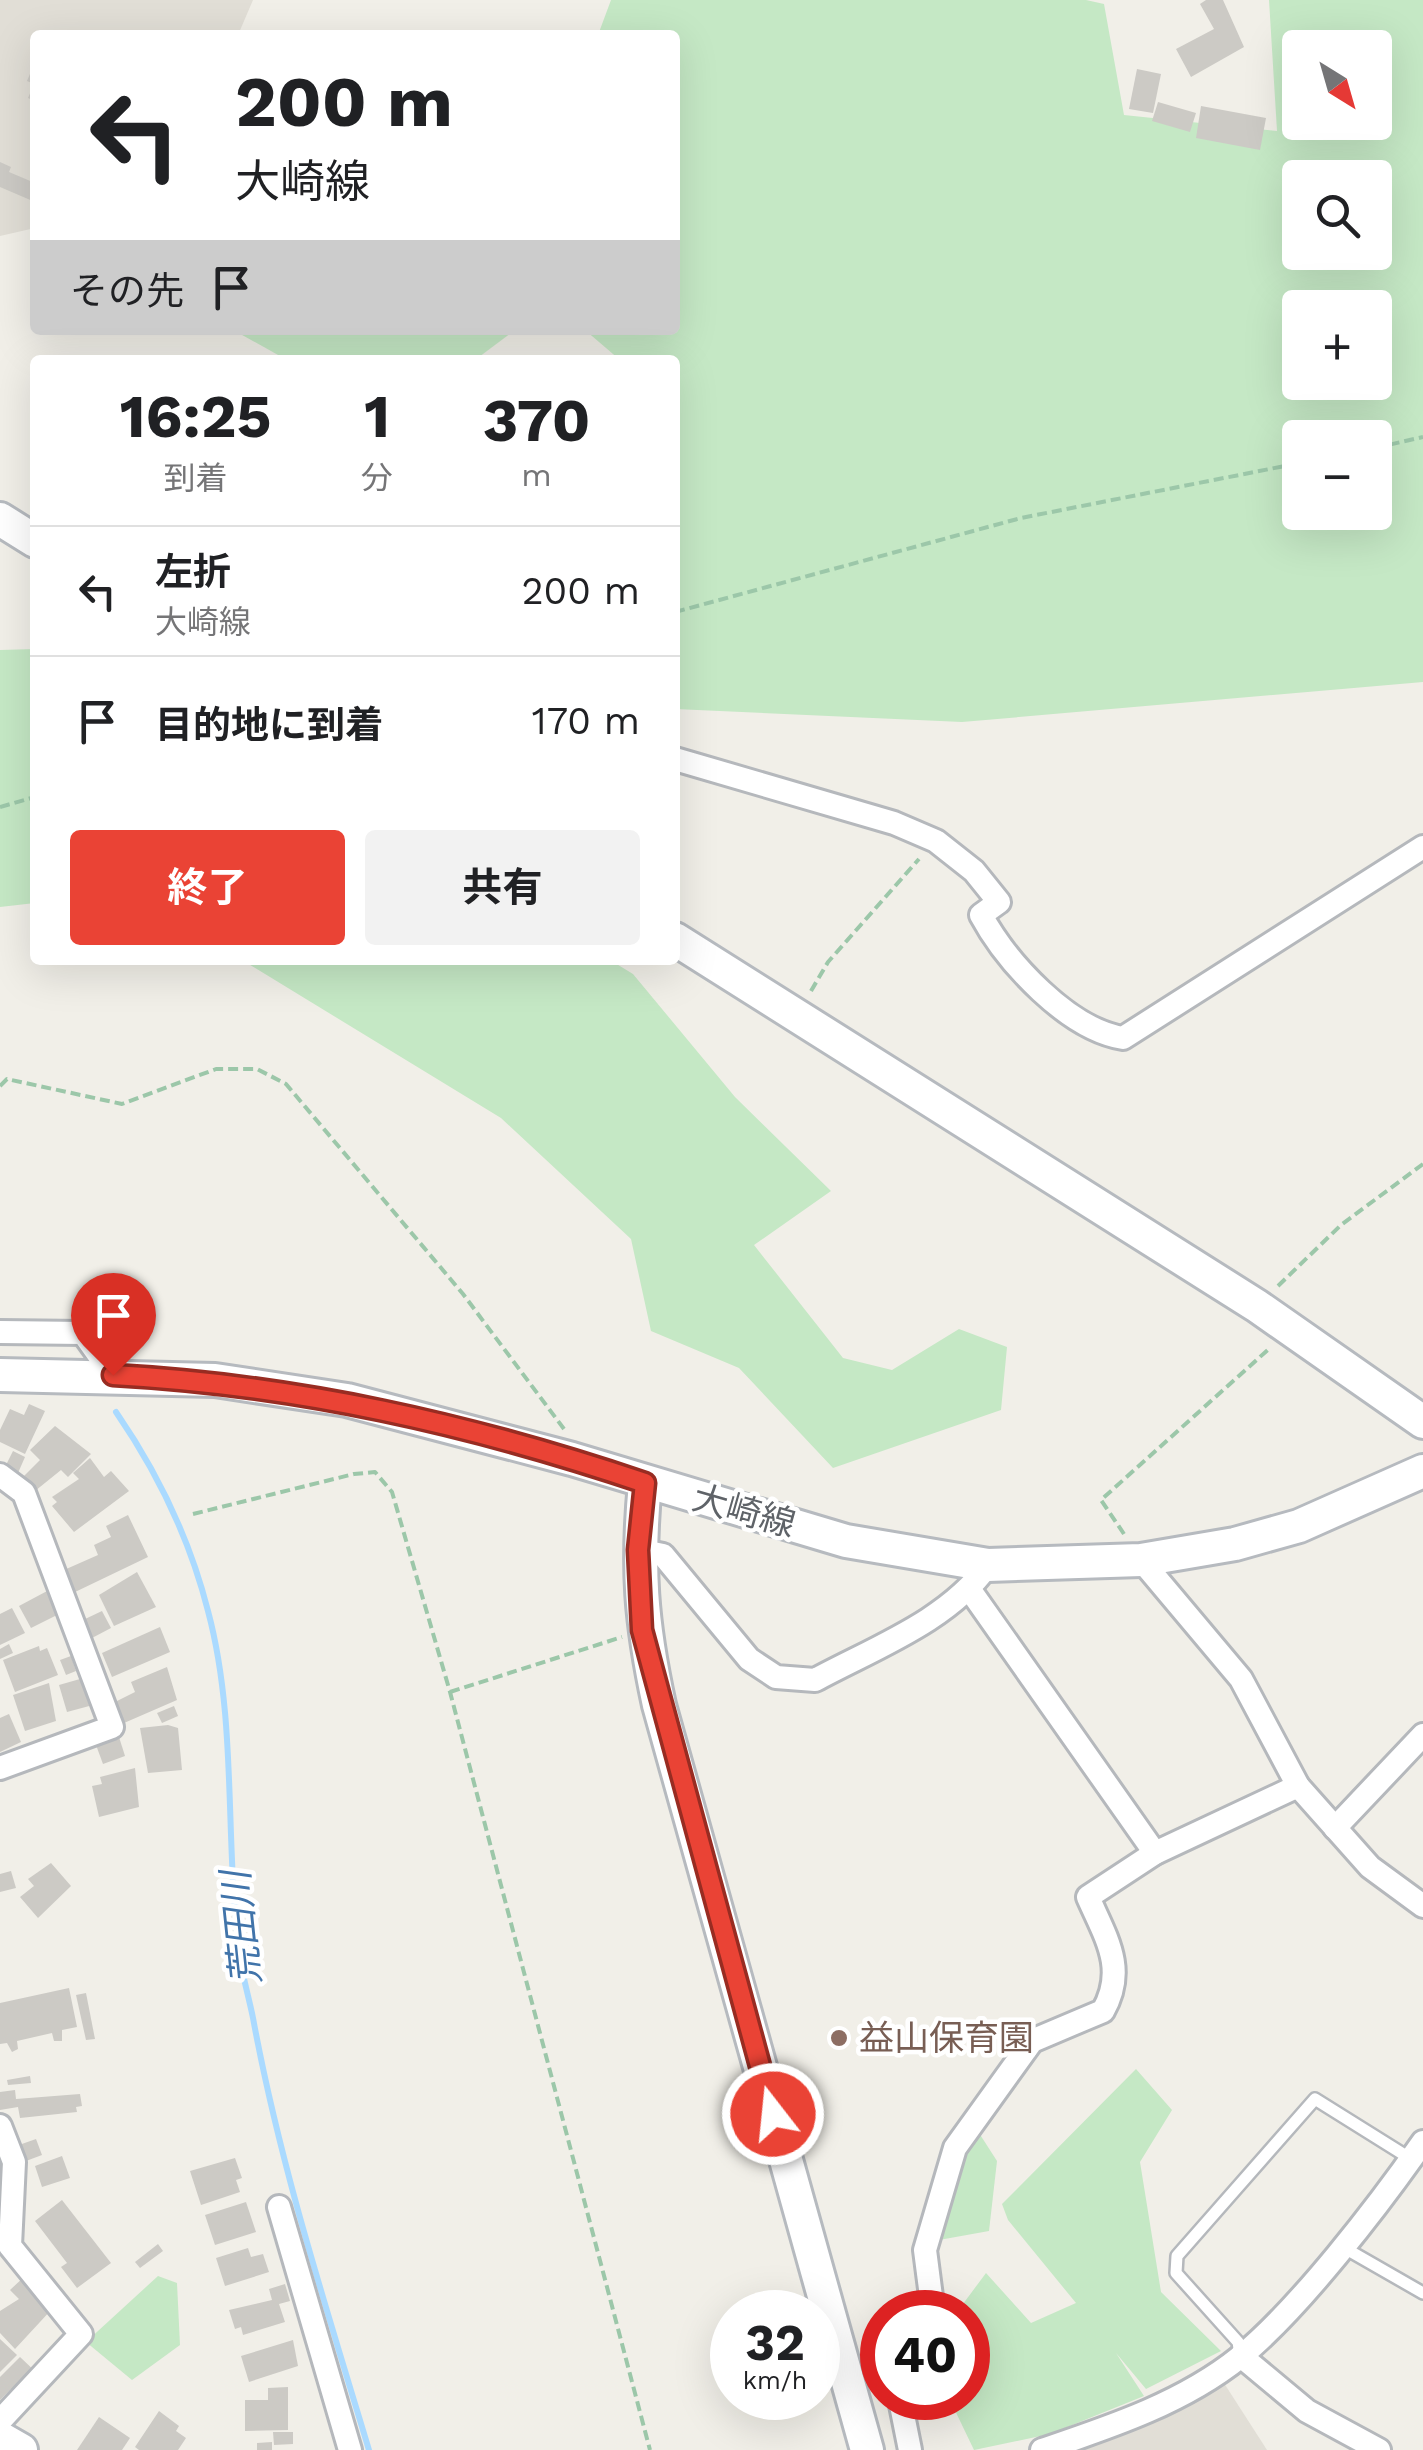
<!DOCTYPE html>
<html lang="ja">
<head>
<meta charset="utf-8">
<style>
	body { margin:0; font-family:"Work Sans","Noto Sans JP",sans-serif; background:#f2f2f2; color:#202124; height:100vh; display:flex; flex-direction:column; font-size:38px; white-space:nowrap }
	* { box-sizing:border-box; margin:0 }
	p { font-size:32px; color:#757577 }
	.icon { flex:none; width:55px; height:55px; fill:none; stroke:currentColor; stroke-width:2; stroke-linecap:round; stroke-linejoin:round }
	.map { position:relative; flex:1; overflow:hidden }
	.side { position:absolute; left:30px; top:355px; width:650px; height:610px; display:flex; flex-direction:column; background:#fff; border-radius:10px; box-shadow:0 10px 40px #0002 }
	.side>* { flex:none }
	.banner { position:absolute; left:30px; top:30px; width:650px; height:305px; border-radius:10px; box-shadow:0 10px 40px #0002; background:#fff; color:#202124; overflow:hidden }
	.needle { width:65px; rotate:143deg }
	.buttons { position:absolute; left:1282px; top:30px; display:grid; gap:20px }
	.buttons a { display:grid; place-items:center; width:110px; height:110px; border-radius:10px; background:#fff; box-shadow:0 10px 40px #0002; font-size:50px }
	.speed { position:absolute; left:710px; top:2290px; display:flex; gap:20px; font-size:50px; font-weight:700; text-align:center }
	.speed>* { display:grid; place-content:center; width:130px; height:130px; border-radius:50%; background:#fff; box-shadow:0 10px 40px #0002; line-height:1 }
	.speed small { font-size:25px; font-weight:400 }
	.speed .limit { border:15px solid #d22; background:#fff; color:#111 }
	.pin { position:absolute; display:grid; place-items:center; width:85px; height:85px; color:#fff; margin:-102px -42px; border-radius:50% 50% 50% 0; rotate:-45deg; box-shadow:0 0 10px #0007 }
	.pin .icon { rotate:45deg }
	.me { position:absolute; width:110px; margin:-55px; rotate:344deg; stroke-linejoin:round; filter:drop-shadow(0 0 8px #0008) }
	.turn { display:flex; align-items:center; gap:35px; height:210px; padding:0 40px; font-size:45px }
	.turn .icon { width:130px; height:130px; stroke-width:2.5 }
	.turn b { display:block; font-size:70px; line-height:85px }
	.then { display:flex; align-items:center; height:95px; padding:0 40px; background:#0003; gap:20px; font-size:38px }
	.eta { display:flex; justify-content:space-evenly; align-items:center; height:170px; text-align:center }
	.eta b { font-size:60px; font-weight:700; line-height:70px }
	.primary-button { display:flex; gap:20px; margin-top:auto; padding:20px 40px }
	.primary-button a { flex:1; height:115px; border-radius:10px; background:#ea4335; color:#fff; font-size:40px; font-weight:700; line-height:115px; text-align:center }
	.primary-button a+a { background:#f2f2f2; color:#202124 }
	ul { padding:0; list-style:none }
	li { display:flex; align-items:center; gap:30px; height:130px; padding:0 40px; border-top:2px solid #e0e0e0 }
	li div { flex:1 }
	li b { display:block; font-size:38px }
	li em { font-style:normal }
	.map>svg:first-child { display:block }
	.education { fill:#e1ded6 }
	.green { fill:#c5e8c5; fill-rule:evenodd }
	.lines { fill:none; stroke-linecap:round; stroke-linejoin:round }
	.stream { stroke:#aadaff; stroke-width:6 }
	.building { fill:#cccac5 }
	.lane-casing { stroke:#b5b8bc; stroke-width:16 }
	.street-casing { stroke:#b5b8bc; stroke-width:28 }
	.secondary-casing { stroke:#b6babf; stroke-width:38 }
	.path { stroke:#9cc7a9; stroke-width:4; stroke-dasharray:10 5; stroke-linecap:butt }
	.lane { stroke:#fff; stroke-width:11 }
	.street { stroke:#fff; stroke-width:22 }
	.secondary { stroke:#fff; stroke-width:32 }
	.route-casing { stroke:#982c22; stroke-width:25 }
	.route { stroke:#ea4335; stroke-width:18 }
	.education-dot { fill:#8d6e63; stroke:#fff; stroke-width:4 }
	.labels { text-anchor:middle; stroke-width:9; stroke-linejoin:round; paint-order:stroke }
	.street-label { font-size:35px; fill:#5f6368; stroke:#fff }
	.education-label { font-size:35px; fill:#785e54; stroke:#fff; text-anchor:start }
	.water-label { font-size:38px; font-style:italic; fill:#4174aa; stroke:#fff }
</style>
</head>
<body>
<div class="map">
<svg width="1423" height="2450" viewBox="0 0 1423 2450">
	<rect width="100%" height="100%" fill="#f1efe8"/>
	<g class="education">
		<path d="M0,0H253L238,35H35V228L0,236Z"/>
		<path d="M1222,2380L1267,2450H1072Z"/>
	</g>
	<g class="green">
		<path d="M611,0H1086L1104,4L1124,115L1277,131L1269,0H1423V682L962,722L675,709V360H620L585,330H675V35H598ZM1300,48H1375V122H1300ZM1300,178H1375V252H1300ZM1300,308H1375V382H1300ZM1300,438H1375V512H1300Z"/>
		<path d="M515,330L475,360H287L235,331Z"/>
		<path d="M35,649V903L0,907V650Z"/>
		<path d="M242,960H610L633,974L735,1097L831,1191L754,1245L843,1358L892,1370L959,1329L1007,1347L1001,1410L833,1468L739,1368L651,1331L631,1239L501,1118Z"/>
		<path d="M1136,2069L1172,2110L1140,2162L1161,2292L1221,2351L1146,2389L1116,2353L1144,2396L1050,2434L974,2450L949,2398H968V2312H957L986,2273L1031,2323L1076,2303L1008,2220L1002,2204Z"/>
		<path d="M979,2133L997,2161L989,2231L939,2240L961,2154Z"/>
		<path d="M158,2276L177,2283L180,2345L132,2380L86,2342Z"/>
	</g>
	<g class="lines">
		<path class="stream" d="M116,1412C158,1473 190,1540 208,1611C238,1723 224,1844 240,1958C243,1978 249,1998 253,2018C280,2165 326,2307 369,2450"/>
	</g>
	<g class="building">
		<path d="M1206,0H1223L1244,47L1191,77L1176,49L1214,29L1200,4Z"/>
		<path d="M35,62V101L28,98L34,84L27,81Z"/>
		<path d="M1137,69L1161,74L1153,113L1129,109Z"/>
		<path d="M1158,102L1196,113L1190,132L1152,121Z"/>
		<path d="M1201,106L1266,118L1260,150L1196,138Z"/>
		<path d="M0,162L11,167L9,172L35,183V202L0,187Z"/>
		<path d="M29,1404L45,1411L25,1454L0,1442V1430L10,1409L24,1415Z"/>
		<path d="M55,1426L91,1454L68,1477L61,1470L35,1491L22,1478L40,1460L30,1450Z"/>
		<path d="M13,1451L25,1457L18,1473L5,1467Z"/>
		<path d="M90,1458L104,1477L111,1471L129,1491L74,1532L52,1506L57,1502L52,1497L79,1479L73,1473Z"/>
		<path d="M128,1515L148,1557L73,1593L64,1570L98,1555L94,1545L111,1537L106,1526Z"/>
		<path d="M137,1572L156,1607L114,1626L99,1595Z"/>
		<path d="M49,1590L61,1613L31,1628L19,1606Z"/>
		<path d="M12,1608L25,1633L0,1645V1614Z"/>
		<path d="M102,1611L111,1628L92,1638L83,1620Z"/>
		<path d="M160,1627L170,1652L112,1677L102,1653Z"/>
		<path d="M9,1644L13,1653L0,1659V1649Z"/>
		<path d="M39,1646L40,1651L47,1648L58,1675L15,1692L3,1660Z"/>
		<path d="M71,1656L76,1671L66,1675L60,1660Z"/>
		<path d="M167,1667L177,1700L124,1723L115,1702L135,1692L131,1682Z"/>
		<path d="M80,1679L86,1681L93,1705L67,1712L59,1685Z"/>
		<path d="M49,1683L56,1721L25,1731L13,1695Z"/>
		<path d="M174,1706L178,1716L162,1723L157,1713Z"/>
		<path d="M9,1714L21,1742L0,1752V1718Z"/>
		<path d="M168,1725L178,1728L182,1770L148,1773L140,1728Z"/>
		<path d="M119,1737L125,1756L103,1764L96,1745Z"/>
		<path d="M135,1768L139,1807L99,1817L92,1786L102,1784L100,1777Z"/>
		<path d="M51,1863L71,1886L38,1918L20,1897L34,1886L28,1879Z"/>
		<path d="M11,1871L16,1888L0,1892V1874Z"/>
		<path d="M69,1988L77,2027L62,2030V2041H54L52,2033L17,2041L18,2049L12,2052L7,2043L0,2044V2003Z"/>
		<path d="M86,1993L95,2039L86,2040L76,1995Z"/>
		<path d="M30,2076L31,2083L8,2085L7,2080Z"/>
		<path d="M15,2090L16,2099L80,2094L82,2106L76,2107L77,2112L20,2118L18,2107L0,2110V2092Z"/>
		<path d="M36,2139L42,2155L26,2161L19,2145Z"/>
		<path d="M62,2156L70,2178L42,2187L35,2166Z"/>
		<path d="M235,2158L242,2178L236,2180L240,2192L201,2205L190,2171Z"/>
		<path d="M62,2200L111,2263L77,2288L61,2267L67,2263L35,2221Z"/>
		<path d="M246,2202L256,2232L215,2245L205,2215Z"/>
		<path d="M158,2244L163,2251L140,2268L135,2262Z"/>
		<path d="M248,2248L251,2257L263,2254L269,2272L225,2286L216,2258Z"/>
		<path d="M25,2276L52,2309L15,2349L0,2333V2311L19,2299L10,2290Z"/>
		<path d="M285,2284L290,2301L279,2304L285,2322L243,2335L241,2327L235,2329L229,2310L272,2300L269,2289Z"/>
		<path d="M0,2339L17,2355L0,2372Z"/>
		<path d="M293,2340L298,2366L249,2382L241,2356Z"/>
		<path d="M20,2357L39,2375L19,2396L11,2389L0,2400V2377Z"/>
		<path d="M288,2387V2430L245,2431V2400H268V2388Z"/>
		<path d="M159,2411L179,2426L176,2431L186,2438L178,2450H139L135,2447Z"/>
		<path d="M99,2417L130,2438L122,2450H77Z"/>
		<path d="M273,2432H293V2444L274,2445Z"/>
		<path d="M272,2442V2450H257V2443Z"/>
	</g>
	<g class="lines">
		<g class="lane-casing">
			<g id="lane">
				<path d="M1341,2246L1423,2293"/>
				<path d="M1240,2355L1238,2342L1176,2273L1177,2256L1315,2099L1411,2159"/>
			</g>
		</g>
		<g class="street-casing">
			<g id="street">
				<path d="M675,759L894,823L936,841L974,871L999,902L981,915C1007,963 1068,1029 1123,1038L1423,847"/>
				<path d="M0,1332L83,1333L113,1375"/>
				<path d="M0,1475L24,1493L112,1727L0,1768"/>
				<path d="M638,1550L663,1555L749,1659L776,1677L815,1680C874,1648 948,1621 988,1565"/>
				<path d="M1141,1560L1241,1679L1298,1786L1370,1867L1423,1906"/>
				<path d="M970,1590L1155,1853"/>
				<path d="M1335,1828L1423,1735"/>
				<path d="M0,2126L14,2162L10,2246L81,2334L0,2421"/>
				<path d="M279,2207L350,2450"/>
				<path d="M933,2312L925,2250L955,2148L1032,2041L1103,2011C1127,1969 1106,1938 1088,1897L1155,1853L1298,1786"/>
				<path d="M1241,2356L1307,2411L1379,2450"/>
				<path d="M904,2398L901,2405L910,2450"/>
				<path d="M1042,2450C1110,2427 1183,2403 1240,2357C1299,2309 1379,2205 1423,2142"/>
			</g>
		</g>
		<g class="secondary-casing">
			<g id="secondary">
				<path d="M0,519L35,541"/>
				<path d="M675,939L1257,1306L1423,1422"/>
				<path d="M0,1375L215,1380L347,1400L572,1459L846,1541L988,1565L1141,1560L1235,1544L1299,1526L1423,1471"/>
				<path d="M645,1483C637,1567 641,1622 659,1705L867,2450"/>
				<path d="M0,2438L21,2450"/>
			</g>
		</g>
		<g class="path">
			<path d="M1375,448L1423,437"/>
			<path d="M675,612L1021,518L1300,463"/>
			<path d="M0,807L35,797"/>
			<path d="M811,991L828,962L919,859"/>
			<path d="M0,1086L7,1079L122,1104L216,1069H257L286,1084L463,1294L564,1429"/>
			<path d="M1278,1286L1341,1225L1423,1164"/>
			<path d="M193,1514L354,1474L375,1472L392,1492L450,1692L650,2450"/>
			<path d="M1124,1534L1101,1500L1271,1347"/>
			<path d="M450,1692L622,1637"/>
		</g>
		<use href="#lane" class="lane"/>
		<use href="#street" class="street"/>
		<use href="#secondary" class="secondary"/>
	</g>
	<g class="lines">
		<g class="route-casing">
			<path id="route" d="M113,1375C297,1385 470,1424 645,1483L638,1550L642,1630L773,2114"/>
		</g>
		<use href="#route" class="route"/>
	</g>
	<circle class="education-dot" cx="839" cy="2038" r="10"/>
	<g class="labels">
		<g class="street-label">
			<text transform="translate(744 1511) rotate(16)" y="12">大崎線</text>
		</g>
		<g class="education-label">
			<text x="859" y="2050">益山保育園</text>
		</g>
		<g class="water-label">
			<text transform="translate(241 1928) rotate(-96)" y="13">荒田川</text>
		</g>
	</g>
</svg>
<div class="buttons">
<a><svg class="needle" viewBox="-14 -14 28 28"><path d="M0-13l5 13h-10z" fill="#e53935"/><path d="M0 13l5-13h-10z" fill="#757577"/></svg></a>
<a><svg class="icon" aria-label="search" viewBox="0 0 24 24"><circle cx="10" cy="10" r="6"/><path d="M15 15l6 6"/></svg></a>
<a>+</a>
<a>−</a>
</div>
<div class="speed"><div>32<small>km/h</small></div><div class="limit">40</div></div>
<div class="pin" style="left:113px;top:1375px;background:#d93025"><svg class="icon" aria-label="arrive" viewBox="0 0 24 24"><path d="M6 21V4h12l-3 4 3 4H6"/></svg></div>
<svg class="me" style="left:773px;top:2114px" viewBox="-20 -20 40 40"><circle r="17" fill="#ea4335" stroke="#fff" stroke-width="3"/><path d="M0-11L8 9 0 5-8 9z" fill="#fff"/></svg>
<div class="banner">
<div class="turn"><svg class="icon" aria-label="left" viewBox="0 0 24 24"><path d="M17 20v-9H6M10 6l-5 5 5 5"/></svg><div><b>200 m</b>大崎線</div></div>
<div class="then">その先<svg class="icon" aria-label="arrive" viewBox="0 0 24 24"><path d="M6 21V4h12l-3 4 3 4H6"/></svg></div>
</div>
<section class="side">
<div class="eta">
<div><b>16:25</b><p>到着</p></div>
<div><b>1</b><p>分</p></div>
<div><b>370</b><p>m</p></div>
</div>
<ul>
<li><svg class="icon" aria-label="left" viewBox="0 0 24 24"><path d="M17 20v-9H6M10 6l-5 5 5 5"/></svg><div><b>左折</b><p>大崎線</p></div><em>200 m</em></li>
<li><svg class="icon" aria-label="arrive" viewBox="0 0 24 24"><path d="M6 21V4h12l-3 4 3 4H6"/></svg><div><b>目的地に到着</b></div><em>170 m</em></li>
</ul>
<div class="primary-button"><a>終了</a><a>共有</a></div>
</section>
</div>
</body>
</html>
